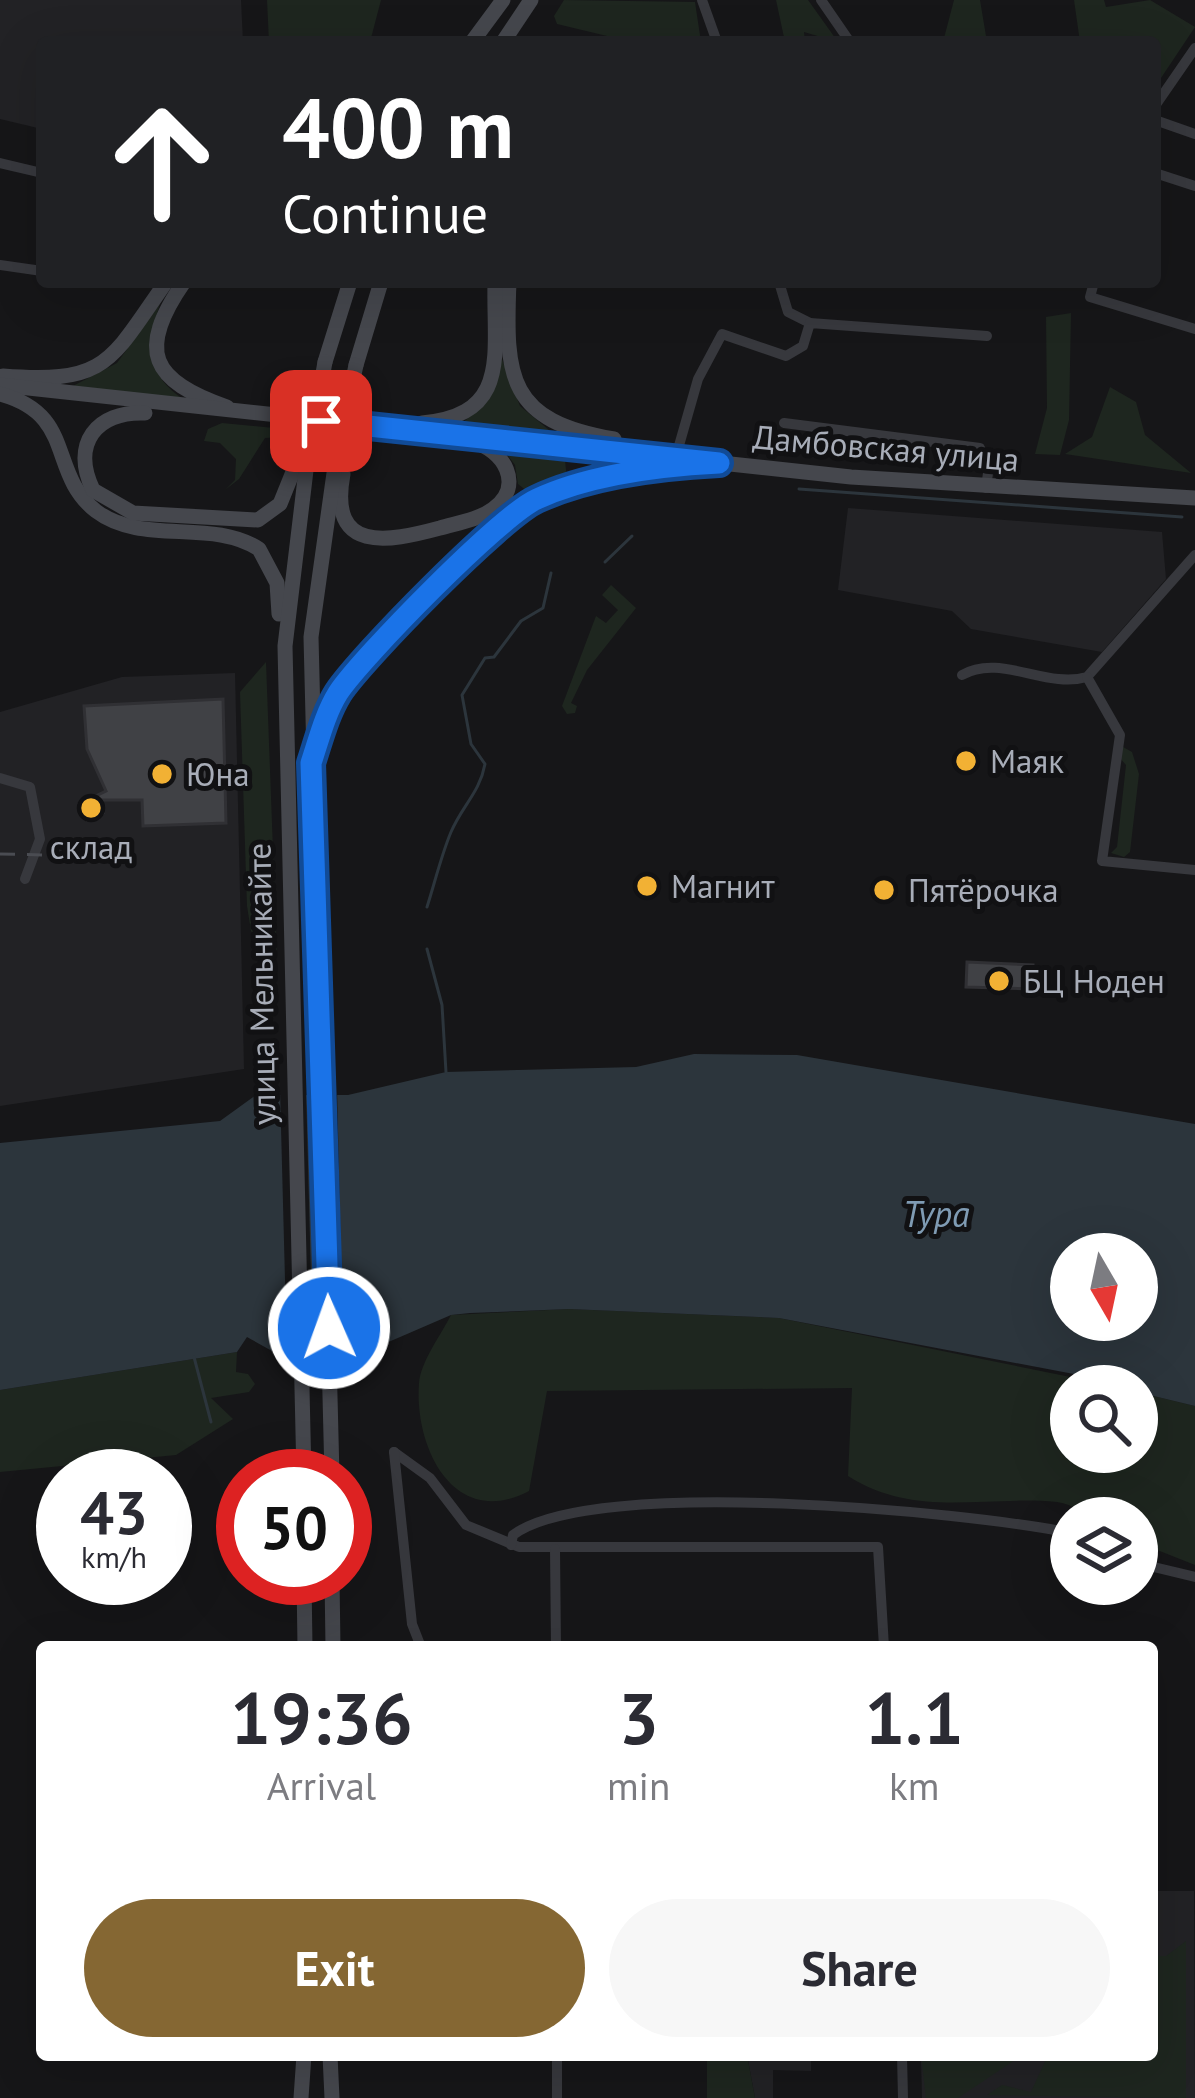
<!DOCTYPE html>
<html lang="en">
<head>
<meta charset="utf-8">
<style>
	body { margin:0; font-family:"PT Sans",sans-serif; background:#f7f7f7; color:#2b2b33; height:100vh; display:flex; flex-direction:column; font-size:45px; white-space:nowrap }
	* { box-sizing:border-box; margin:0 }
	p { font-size:39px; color:#7c7c81 }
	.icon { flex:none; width:66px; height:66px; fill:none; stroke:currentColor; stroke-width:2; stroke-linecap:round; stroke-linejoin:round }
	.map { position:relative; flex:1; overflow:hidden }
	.side { position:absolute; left:36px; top:1641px; width:1122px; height:420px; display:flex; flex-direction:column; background:#fff; border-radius:12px; box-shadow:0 12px 48px #0002 }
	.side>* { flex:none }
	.top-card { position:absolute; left:36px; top:36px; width:1125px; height:252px; border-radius:12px; box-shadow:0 12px 48px #0002; background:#202124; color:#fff; overflow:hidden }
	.needle { width:78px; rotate:171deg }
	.tools { position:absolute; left:1050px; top:1233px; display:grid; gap:24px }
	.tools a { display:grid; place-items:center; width:108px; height:108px; border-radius:50%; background:#fff; box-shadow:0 12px 48px #0002; font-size:60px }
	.speed { position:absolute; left:36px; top:1449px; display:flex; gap:24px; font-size:60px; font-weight:700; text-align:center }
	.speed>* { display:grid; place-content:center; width:156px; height:156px; border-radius:50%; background:#fff; box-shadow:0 12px 48px #0002; line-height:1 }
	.speed small { font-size:30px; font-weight:400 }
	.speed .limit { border:18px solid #d22; background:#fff; color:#111 }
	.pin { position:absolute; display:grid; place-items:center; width:102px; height:102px; color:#fff; margin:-51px; border-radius:24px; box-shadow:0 6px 18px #0006 }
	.me { position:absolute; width:132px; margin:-66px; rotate:358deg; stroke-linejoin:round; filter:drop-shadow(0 0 9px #0008) }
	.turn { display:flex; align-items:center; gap:42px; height:252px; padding:0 48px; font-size:54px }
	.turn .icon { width:156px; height:156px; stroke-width:2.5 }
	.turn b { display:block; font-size:84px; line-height:102px }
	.eta { display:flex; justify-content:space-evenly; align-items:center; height:204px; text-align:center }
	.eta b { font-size:72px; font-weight:800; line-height:84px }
	.action { display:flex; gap:24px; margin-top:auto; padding:24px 48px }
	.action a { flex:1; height:138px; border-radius:72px; background:#856733; color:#fff; font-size:48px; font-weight:800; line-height:138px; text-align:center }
	.action a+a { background:#f7f7f7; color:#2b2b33 }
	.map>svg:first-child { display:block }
	.built { fill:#222225 }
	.green { fill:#1e261f }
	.water { fill:#2c353c; fill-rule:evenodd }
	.pier { fill:#161618 }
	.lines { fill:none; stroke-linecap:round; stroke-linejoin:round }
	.stream { stroke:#2c353c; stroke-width:3 }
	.building { fill:#404145; stroke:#303034; stroke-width:3 }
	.street { stroke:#37383d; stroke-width:10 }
	.secondary { stroke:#45474d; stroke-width:15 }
	.rail { stroke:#4a4c52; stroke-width:3; stroke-dasharray:15 12; stroke-linecap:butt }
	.secondary-bridge { stroke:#45474d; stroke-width:15 }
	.route-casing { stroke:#114b97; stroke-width:30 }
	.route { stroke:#1a73e8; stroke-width:21 }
	.poi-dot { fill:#f2b134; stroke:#111113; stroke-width:4.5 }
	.labels { text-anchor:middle; stroke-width:10; stroke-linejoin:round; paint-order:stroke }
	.street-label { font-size:33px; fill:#a8adb8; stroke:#111113 }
	.poi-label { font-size:33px; fill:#a8adb8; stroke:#111113; text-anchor:start }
	.water-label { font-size:36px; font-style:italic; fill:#7f9bb3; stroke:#111113 }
</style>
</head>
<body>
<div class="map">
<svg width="1195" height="2098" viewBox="0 0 1195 2098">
	<rect width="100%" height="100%" fill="#161618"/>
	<g class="built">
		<path d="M0,0H241L243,42H42V129L0,119Z"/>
		<path d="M848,508L1162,532L1166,579L1102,652L971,629L952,611L838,590Z"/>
		<path d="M235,673L244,1069L0,1106V712L122,677Z"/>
		<path d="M1152,1891H1194L1195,2098H922L921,2059L1152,2055Z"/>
		<path d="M747,2055H811V2071L773,2070V2098H755Z"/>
	</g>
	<g class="green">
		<path d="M267,0H381L370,42H269Z"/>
		<path d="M564,0L695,2L701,42H632L557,24L554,16Z"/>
		<path d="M776,0H808L838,42L804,32L805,42H785Z"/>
		<path d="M954,0H980L987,42H943Z"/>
		<path d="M1074,0H1104L1106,7L1150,0L1195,27L1155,87V42H1080Z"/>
		<path d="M160,304C147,342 146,377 185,400L71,387L117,363Z"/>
		<path d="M1071,313L1069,420L1060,455L1035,454L1047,408L1046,317Z"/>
		<path d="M502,359L520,406L555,435L459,426L486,402Z"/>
		<path d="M1110,387L1136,402L1145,435L1191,473L1065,454L1092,437Z"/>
		<path d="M222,423L284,429L282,437L265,438L239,479L225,490L235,480L236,459L220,443L204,441L208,429Z"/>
		<path d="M502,448L565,460L567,480L528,492L518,484L515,465Z"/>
		<path d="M611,585L636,608L587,670L571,703L577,706L575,713L567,714L562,706L596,616L606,623L618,610L602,595Z"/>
		<path d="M266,662L277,958L251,931L247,906L240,692Z"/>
		<path d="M1123,747L1132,752L1139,774L1130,852L1124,857L1111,853L1117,847L1126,765L1120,758Z"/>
		<path d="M569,1309L779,1318L1115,1386H1071V1452H1137V1392L1195,1406V1565L1137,1542V1518C1125,1518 1111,1520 1099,1518C1084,1515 1074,1504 1057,1502C982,1495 916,1519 848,1476L852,1388L547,1391L529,1491C455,1530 414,1449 419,1383C421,1361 441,1335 451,1315Z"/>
		<path d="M237,1352L236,1372L248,1374L255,1384L249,1392L211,1398L233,1419L176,1455L0,1472V1390Z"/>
		<path d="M1186,1941V2098L987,2095L1002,2085L1031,2092L1048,2055H1152V1956H1166Z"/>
		<path d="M707,2055H747L755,2098H707Z"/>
		<path d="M921,2055H1018V2058L958,2098H926Z"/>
	</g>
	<path class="water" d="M694,1054L797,1055L1195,1124V1406L1137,1392V1386L779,1318L569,1309L470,1313L451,1315L370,1350L335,1334L306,1348L272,1351L247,1337L237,1352L0,1390V1143L220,1121L256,1095H348L446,1072L636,1067ZM1071,1254H1137V1320H1071Z"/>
	<g class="pier">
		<path d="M280,1089H306L313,1351L287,1356Z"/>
		<path d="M311,1089H337L343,1343L318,1348Z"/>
	</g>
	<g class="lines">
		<g class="stream">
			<path d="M799,489L1182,517"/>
			<path d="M605,562L632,536"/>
			<path d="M427,907C435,882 441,856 451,832C462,806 480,792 485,764L471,744L462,695L485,658L494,657L521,621L543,608L551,573"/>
			<path d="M427,949L442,1005L446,1072"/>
			<path d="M194,1357L211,1422"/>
		</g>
	</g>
	<g class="building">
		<path d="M223,699L226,823L143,826L142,800H97L103,813L87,820L79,804L106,791L87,749L84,706Z"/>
		<path d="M967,962L1033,965L1032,989L966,987Z"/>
	</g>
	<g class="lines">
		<g class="street">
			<path d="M702,0L717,42"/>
			<path d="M821,0L850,42"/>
			<path d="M1155,106L1195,48"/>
			<path d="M1155,120L1195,134"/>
			<path d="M0,163L42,173"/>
			<path d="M1155,173L1195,186"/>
			<path d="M0,265L42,271"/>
			<path d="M779,282L788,312L810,323"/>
			<path d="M1094,282L1090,297L1195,329"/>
			<path d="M784,423L980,448L988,473L986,488"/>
			<path d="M676,456L698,379L722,334L786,356L803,346L810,323L987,336"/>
			<path d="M962,675C1000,653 1046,689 1087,677L1195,555"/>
			<path d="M1087,677L1120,735L1102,861L1195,870"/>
			<path d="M0,778L30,787L40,839L25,879"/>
			<path d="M394,1452L430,1478L466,1525L519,1547H878L884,1647"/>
			<path d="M394,1452L412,1624L421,1647"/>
			<path d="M511,1545L513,1535C593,1475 967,1512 1071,1533"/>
			<path d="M555,1549L556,1647"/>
			<path d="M1137,1563L1195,1577"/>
			<path d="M557,2055V2098"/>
			<path d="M902,2055L903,2098"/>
		</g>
		<g class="secondary">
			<path d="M472,42L503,0"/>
			<path d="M503,42L531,0"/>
			<path d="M184,282C136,351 151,381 227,407"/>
			<path d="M509,282C505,378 508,421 614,439"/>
			<path d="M325,362L350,282"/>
			<path d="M356,365L381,282"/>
			<path d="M3,376C107,384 110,362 166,282"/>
			<path d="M0,385L851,477L1195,498"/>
			<path d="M0,394C77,415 47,472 96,511C142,546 211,518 259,549L277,583L279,614"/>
			<path d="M145,413C96,411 71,444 93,490L133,513L258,520L280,504L303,447"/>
			<path d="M422,423C512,415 493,353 495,282"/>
			<path d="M343,474C328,554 388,542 440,528C457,523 478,520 493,509C525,486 504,449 472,442"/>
			<path d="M316,748L341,689L516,512L563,489L692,464"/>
			<path d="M304,1476L285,646L307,462"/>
			<path d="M332,1476L311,637L335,466"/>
			<path d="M304,1578L305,1647"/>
			<path d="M332,1578L333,1647"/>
			<path d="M330,2055L332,2098"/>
			<path d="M301,2098L304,2055"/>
		</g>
		<path class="rail" d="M0,854L91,856"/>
		<g class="secondary-bridge">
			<path d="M307,462L325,362"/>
			<path d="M335,466L356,365"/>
		</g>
	</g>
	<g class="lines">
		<g class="route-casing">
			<path id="route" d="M321,421L719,463C660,466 591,474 537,499C501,515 361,658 338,693C325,714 319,739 311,763L329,1328"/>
		</g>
		<use href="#route" class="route"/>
	</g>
	<g class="poi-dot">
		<circle cx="966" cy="761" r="12"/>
		<circle cx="162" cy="774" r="12"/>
		<circle cx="91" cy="808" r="12"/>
		<circle cx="647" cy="886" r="12"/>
		<circle cx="884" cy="890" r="12"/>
		<circle cx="999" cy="981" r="12"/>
	</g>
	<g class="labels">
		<g class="street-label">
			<text transform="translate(886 448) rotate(5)" y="12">Дамбовская улица</text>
			<text transform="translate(261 984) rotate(-91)" y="12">улица Мельникайте</text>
		</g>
		<g class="poi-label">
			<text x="990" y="773">Маяк</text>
			<text x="186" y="786">Юна</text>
			<text x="91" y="859" text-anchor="middle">склад</text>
			<text x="671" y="898">Магнит</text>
			<text x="908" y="902">Пятёрочка</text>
			<text x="1023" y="993">БЦ Ноден</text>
		</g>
		<g class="water-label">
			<text x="936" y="1227">Тура</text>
		</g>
	</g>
</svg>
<div class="tools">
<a><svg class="needle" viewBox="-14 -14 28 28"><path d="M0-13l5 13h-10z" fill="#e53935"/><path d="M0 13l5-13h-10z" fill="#7c7c81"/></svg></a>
<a><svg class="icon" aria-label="search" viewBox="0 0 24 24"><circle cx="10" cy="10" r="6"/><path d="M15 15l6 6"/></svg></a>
<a><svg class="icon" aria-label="layers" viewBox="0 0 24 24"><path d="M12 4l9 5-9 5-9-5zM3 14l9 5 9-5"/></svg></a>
</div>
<div class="speed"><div>43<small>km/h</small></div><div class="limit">50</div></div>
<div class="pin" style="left:321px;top:421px;background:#d93025"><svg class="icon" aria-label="arrive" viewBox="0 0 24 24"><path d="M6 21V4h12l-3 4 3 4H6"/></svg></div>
<svg class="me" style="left:329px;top:1328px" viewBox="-20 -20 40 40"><circle r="17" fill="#1a73e8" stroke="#fff" stroke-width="3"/><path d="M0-11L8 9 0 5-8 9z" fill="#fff"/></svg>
<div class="top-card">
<div class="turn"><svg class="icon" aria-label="ahead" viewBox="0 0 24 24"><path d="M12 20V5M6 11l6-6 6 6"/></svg><div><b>400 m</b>Continue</div></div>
</div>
<section class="side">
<div class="eta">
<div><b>19:36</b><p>Arrival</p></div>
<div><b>3</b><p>min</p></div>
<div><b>1.1</b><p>km</p></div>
</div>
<div class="action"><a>Exit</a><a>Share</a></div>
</section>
</div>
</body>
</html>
